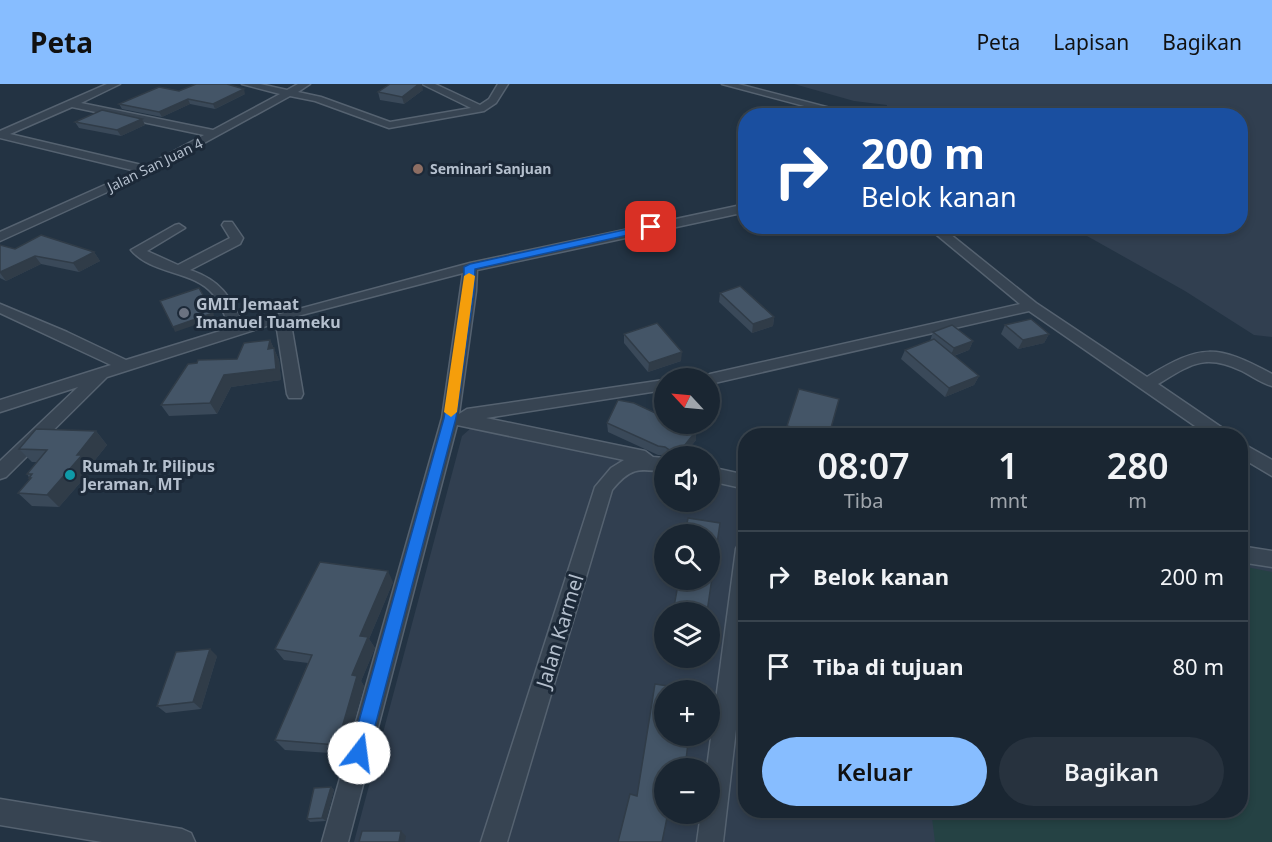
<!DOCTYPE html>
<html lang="id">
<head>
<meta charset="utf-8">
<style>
	body { margin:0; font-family:"Noto Sans",sans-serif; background:#27323e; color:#f1f3f6; height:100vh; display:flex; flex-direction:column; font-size:22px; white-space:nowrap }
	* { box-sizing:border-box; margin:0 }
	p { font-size:20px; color:#9fa5ac }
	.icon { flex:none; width:33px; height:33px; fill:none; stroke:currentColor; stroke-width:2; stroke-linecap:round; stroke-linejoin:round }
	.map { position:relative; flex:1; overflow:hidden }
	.side { position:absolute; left:738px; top:344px; width:510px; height:390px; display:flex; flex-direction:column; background:#1a2632; border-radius:24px; box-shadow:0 3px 9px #0003,0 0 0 2px #38434d }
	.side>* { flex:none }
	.top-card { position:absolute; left:738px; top:24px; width:510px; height:126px; border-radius:24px; box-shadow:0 3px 9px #0003,0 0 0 2px #38434d; background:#1a4fa0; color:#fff; overflow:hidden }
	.needle { width:39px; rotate:296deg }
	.buttons { position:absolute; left:654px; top:284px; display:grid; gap:12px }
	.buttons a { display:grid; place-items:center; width:66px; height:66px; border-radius:50%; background:#1a2632; box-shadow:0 3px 9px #0003,0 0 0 2px #38434d; font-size:30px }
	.pin { position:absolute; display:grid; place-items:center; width:51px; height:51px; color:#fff; margin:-26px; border-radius:12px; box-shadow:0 3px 9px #0006 }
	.me { position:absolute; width:66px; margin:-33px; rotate:15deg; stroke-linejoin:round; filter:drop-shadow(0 0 4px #0008) }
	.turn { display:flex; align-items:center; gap:21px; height:126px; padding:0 24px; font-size:27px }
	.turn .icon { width:78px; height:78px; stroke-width:2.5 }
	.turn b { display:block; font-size:42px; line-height:51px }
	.eta { display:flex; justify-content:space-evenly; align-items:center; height:102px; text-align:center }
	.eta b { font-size:36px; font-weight:600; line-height:42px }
	.button { display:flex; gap:12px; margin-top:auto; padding:12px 24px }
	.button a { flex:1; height:69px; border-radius:36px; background:#87bdff; color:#111; font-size:24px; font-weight:600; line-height:69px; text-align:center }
	.button a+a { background:#27323e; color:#f1f3f6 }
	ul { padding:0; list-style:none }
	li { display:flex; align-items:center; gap:18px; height:90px; padding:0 24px; border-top:2px solid #38434d }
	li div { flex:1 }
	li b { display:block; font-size:22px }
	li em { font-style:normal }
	header { display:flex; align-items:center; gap:36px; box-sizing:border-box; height:84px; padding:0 30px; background:#87bdff; color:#111 }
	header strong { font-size:28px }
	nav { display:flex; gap:33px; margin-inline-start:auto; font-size:21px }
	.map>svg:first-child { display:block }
	.airport { fill:#313f50; fill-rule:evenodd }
	.green { fill:#254244 }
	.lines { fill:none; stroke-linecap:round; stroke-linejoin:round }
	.minor-casing { stroke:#556270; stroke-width:3 }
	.minor { fill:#374452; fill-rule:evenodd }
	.wall { fill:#3a4959 }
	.shaded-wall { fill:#303c48 }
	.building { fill:#445567; stroke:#303c48; stroke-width:1.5 }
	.route { fill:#1a73e8; stroke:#114b97; stroke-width:1.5 }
	.slow { fill:#f59e0b }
	.education-dot { fill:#8d6e63; stroke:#1c2938; stroke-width:2 }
	.worship-dot { fill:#6b7280; stroke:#1c2938; stroke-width:2 }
	.culture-dot { fill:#0f9aa8; stroke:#1c2938; stroke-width:2 }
	.labels { text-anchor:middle; stroke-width:6; stroke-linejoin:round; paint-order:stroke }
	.far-street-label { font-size:14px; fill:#b4bfcd; stroke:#1c2938 }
	.far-poi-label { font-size:14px; font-weight:bold; fill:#b4bfcd; stroke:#1c2938; text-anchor:start }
	.poi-label { font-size:16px; font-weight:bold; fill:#b4bfcd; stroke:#1c2938; text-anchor:start }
	.near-street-label { font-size:20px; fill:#b4bfcd; stroke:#1c2938 }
</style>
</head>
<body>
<header>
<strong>Peta</strong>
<nav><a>Peta</a><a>Lapisan</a><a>Bagikan</a></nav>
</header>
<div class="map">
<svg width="1272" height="758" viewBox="0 0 1272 758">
	<rect width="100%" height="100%" fill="#233343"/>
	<g class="airport">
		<path d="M794,0H1272V253L1254,251L1185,207L1071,143L1240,142V32L887,31V21L854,17Z"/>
		<path d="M483,342L664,375V417H710V383L745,390L746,726H1240L1241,474L1272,479V758H354L462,352L471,344ZM664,450H710V495H664ZM664,528H710V573H664ZM664,606H710V651H664ZM664,684H710V729H664Z"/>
	</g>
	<path class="green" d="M1241,482L1272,488V758H935L931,726H1240Z"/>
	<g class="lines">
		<g class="minor-casing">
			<g id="minor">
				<path d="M107,0H120L81,19L213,46L280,10L242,0H260L287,6L298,0H310L298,8L321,13L390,38L471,24L422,0H435L480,21L489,15L498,0H508L496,19L484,27L389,44L315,17L290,12L151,88L0,157V148L136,87L0,54V47ZM72,23L204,51L146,82L10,50Z"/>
				<path d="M722,0H738L861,32H842Z"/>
				<path d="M746,120V128L477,186L476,207L459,330L467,325L664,296V306L486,334L645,367L653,373L664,374V388C638,384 630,384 612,406L507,758H481L595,403L611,384L624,376L457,341L348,758H322L442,334L463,189L290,234L303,310L301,314H289L287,310L276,239L107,293L6,393L0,395V377L78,303L0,328V316L111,281L0,229V220L67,248L126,276L230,244C225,233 221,219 213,210C193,186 152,191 131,166L175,141L179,140L185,144L147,167L178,181L230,154L222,141L224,138H232L243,154L240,160L190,186C221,197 229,211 243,240L470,179Z"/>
				<path d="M926,142H940L1036,219L1147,293C1201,260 1216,260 1272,290V302C1261,299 1252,292 1242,287C1205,269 1191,280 1158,300L1227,347L1230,351H1208L1029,227L710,300V294H703L710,290L1020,220Z"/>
				<path d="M1240,358L1272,376V392L1240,373Z"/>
				<path d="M710,383L746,391V405L710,397Z"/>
				<path d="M746,457V559L723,758H697L701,729H710V684H707L736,465L739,459Z"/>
				<path d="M1240,462L1272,467V483L1240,478Z"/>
				<path d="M0,715L182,745L191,749L195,758H102L0,741Z"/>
			</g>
		</g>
		<use href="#minor" class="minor"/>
	</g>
	<g class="wall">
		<path d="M423,6L404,20L380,16L378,8Z"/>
		<path d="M245,10L215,25L190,20L162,33L122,25L119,20Z"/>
		<path d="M142,35L145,41L121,52L79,44L75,38Z"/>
		<path d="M0,161L15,165L94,168L100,177L79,188L41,180L6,197L0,194Z"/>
		<path d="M720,209L774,233L773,242L752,249L719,218Z"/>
		<path d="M1005,241L1049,250L1044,259L1018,265L1001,250Z"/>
		<path d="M933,248L973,257L969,266L954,272L979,292L974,301L945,313L901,275L905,266L930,257Z"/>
		<path d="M624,250L681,277L648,288L624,259Z"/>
		<path d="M270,256L279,276L281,296L231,303L217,330L169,332L161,321Z"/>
		<path d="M607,339L696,356L683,372L658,371L608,348Z"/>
		<path d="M787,342L829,351H785Z"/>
		<path d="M96,347L107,361L91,381L93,384L59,423L32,422L18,409L30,395L27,390L37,378H32L19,365Z"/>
		<path d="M393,498L369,555L375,564L361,597L364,602L345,670L285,666L275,656L308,579L284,576L275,565Z"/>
		<path d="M217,572L201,625L166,629L157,622Z"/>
		<path d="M331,703L334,706L326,737L310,738L307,735Z"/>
		<path d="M821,726H841L839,729Z"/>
	</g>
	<g class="shaded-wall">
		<path d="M419,0H422L423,6L404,20L402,13Z"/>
		<path d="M244,5L245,10L215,25L213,20Z"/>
		<path d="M188,15L190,20L162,33L159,28Z"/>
		<path d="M142,35L145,41L121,52L117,46Z"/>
		<path d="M94,168L100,177L79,188L73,179Z"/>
		<path d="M35,172L41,180L6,197L0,189V188Z"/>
		<path d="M213,229L215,234L175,248L173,243Z"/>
		<path d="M774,233L773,242L752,249L753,240Z"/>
		<path d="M1049,250L1044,259L1018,265L1023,256Z"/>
		<path d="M270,256L279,276L281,296L231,303L217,330L210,319L224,291L268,265Z"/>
		<path d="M973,257L969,266L950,273L954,264Z"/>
		<path d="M682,268L681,277L648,288L649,279Z"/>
		<path d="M979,292L974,301L945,313L949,304Z"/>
		<path d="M96,347L107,361L91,381L93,384L59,423L47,411Z"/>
		<path d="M696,347V356L683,372H677Z"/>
		<path d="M388,487L393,498L369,555L375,564L361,597L364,602L345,670L337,661L360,552Z"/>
		<path d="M210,565L217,572L201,625L193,618Z"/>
		<path d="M331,703L334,706L326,737L322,734Z"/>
		<path d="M401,747L406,752L405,758H399Z"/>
	</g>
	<g class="building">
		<path d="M196,0H227L244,5L213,20L188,15L159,28L119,20L159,3L179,7Z"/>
		<path d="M390,0H419L402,13L378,8Z"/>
		<path d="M102,26L142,35L117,46L75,38Z"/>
		<path d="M41,151L94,168L73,179L35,172L0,188V161L15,165Z"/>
		<path d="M740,202L774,233L753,240L720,209Z"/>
		<path d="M199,204L213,229L173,243L160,217Z"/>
		<path d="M1031,235L1049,250L1023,256L1005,241Z"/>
		<path d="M657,239L682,268L649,279L624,250Z"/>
		<path d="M952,241L973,257L954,264L933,248Z"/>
		<path d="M934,255L979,292L949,304L905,266Z"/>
		<path d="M270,256L268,265L274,264L276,285L224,291L210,319L161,321L188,280L197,279L198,276L237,275L244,259Z"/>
		<path d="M799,305L839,315L829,351H824L787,342Z"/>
		<path d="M618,316L634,319L664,333V339H678L696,347L677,371L665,363L658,362L607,339Z"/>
		<path d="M36,345L96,347L77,371H82L47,411L18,409L31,394H29L32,390H27L47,366L19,365Z"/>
		<path d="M688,434L720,439L707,528H673L679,495H710V450H685Z"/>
		<path d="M320,478L388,487L360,552L368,553L352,591L357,592L337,661L275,656L312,571L275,565Z"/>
		<path d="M210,565L193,618L157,622L176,568Z"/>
		<path d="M655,600L694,606H664V651H689L685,684H664V729H668L662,758H618L630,710L637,712Z"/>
		<path d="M331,703L322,734L307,735L314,704Z"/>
		<path d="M362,747H401L399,758H359Z"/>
	</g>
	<path class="route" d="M651,140L655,141V145L475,185L474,207L456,334L368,669L366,675L359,678L352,675L350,669L444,334L464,207V183L470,180Z"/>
	<path class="slow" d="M469,189L475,192L457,328L451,333L444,328L464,192Z"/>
	<circle class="education-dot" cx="418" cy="85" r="6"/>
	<circle class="worship-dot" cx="184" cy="229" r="6"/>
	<circle class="culture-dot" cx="70" cy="391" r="6"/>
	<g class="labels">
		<g class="far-street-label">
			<text transform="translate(155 81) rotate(-26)" y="5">Jalan San Juan 4</text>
		</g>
		<g class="far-poi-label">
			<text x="430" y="90">Seminari Sanjuan</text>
		</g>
		<g class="poi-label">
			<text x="196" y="226">GMIT Jemaat<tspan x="196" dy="18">Imanuel Tuameku</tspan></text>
			<text x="82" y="388">Rumah Ir. Pilipus<tspan x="82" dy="18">Jeraman, MT</tspan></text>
		</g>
		<g class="near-street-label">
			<text transform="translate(560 547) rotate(-73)" y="7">Jalan Karmel</text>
		</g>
	</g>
</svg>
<div class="buttons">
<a><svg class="needle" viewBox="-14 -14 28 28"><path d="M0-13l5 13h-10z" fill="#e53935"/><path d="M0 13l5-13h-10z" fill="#9fa5ac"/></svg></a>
<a><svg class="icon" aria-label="sound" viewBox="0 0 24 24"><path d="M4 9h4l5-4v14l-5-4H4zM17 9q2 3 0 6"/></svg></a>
<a><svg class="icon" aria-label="search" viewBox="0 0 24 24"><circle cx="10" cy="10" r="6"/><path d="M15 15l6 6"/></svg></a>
<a><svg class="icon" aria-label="layers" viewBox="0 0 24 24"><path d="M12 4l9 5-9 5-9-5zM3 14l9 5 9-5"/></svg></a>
<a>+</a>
<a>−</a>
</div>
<div class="pin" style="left:651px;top:143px;background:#d93025"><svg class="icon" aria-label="arrive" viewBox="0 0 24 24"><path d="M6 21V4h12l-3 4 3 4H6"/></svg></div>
<svg class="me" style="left:359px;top:669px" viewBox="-20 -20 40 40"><circle r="19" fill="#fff"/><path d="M0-13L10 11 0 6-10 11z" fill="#1a73e8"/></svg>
<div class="top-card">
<div class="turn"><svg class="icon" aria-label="right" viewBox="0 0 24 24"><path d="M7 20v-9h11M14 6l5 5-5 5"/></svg><div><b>200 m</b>Belok kanan</div></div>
</div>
<section class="side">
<div class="eta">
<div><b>08:07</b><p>Tiba</p></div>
<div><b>1</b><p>mnt</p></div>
<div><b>280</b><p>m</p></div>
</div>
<ul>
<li><svg class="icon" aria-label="right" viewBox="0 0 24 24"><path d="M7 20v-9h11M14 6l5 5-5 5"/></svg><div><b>Belok kanan</b></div><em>200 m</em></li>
<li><svg class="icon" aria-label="arrive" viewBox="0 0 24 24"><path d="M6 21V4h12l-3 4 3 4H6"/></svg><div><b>Tiba di tujuan</b></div><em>80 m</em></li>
</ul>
<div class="button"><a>Keluar</a><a>Bagikan</a></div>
</section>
</div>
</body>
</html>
